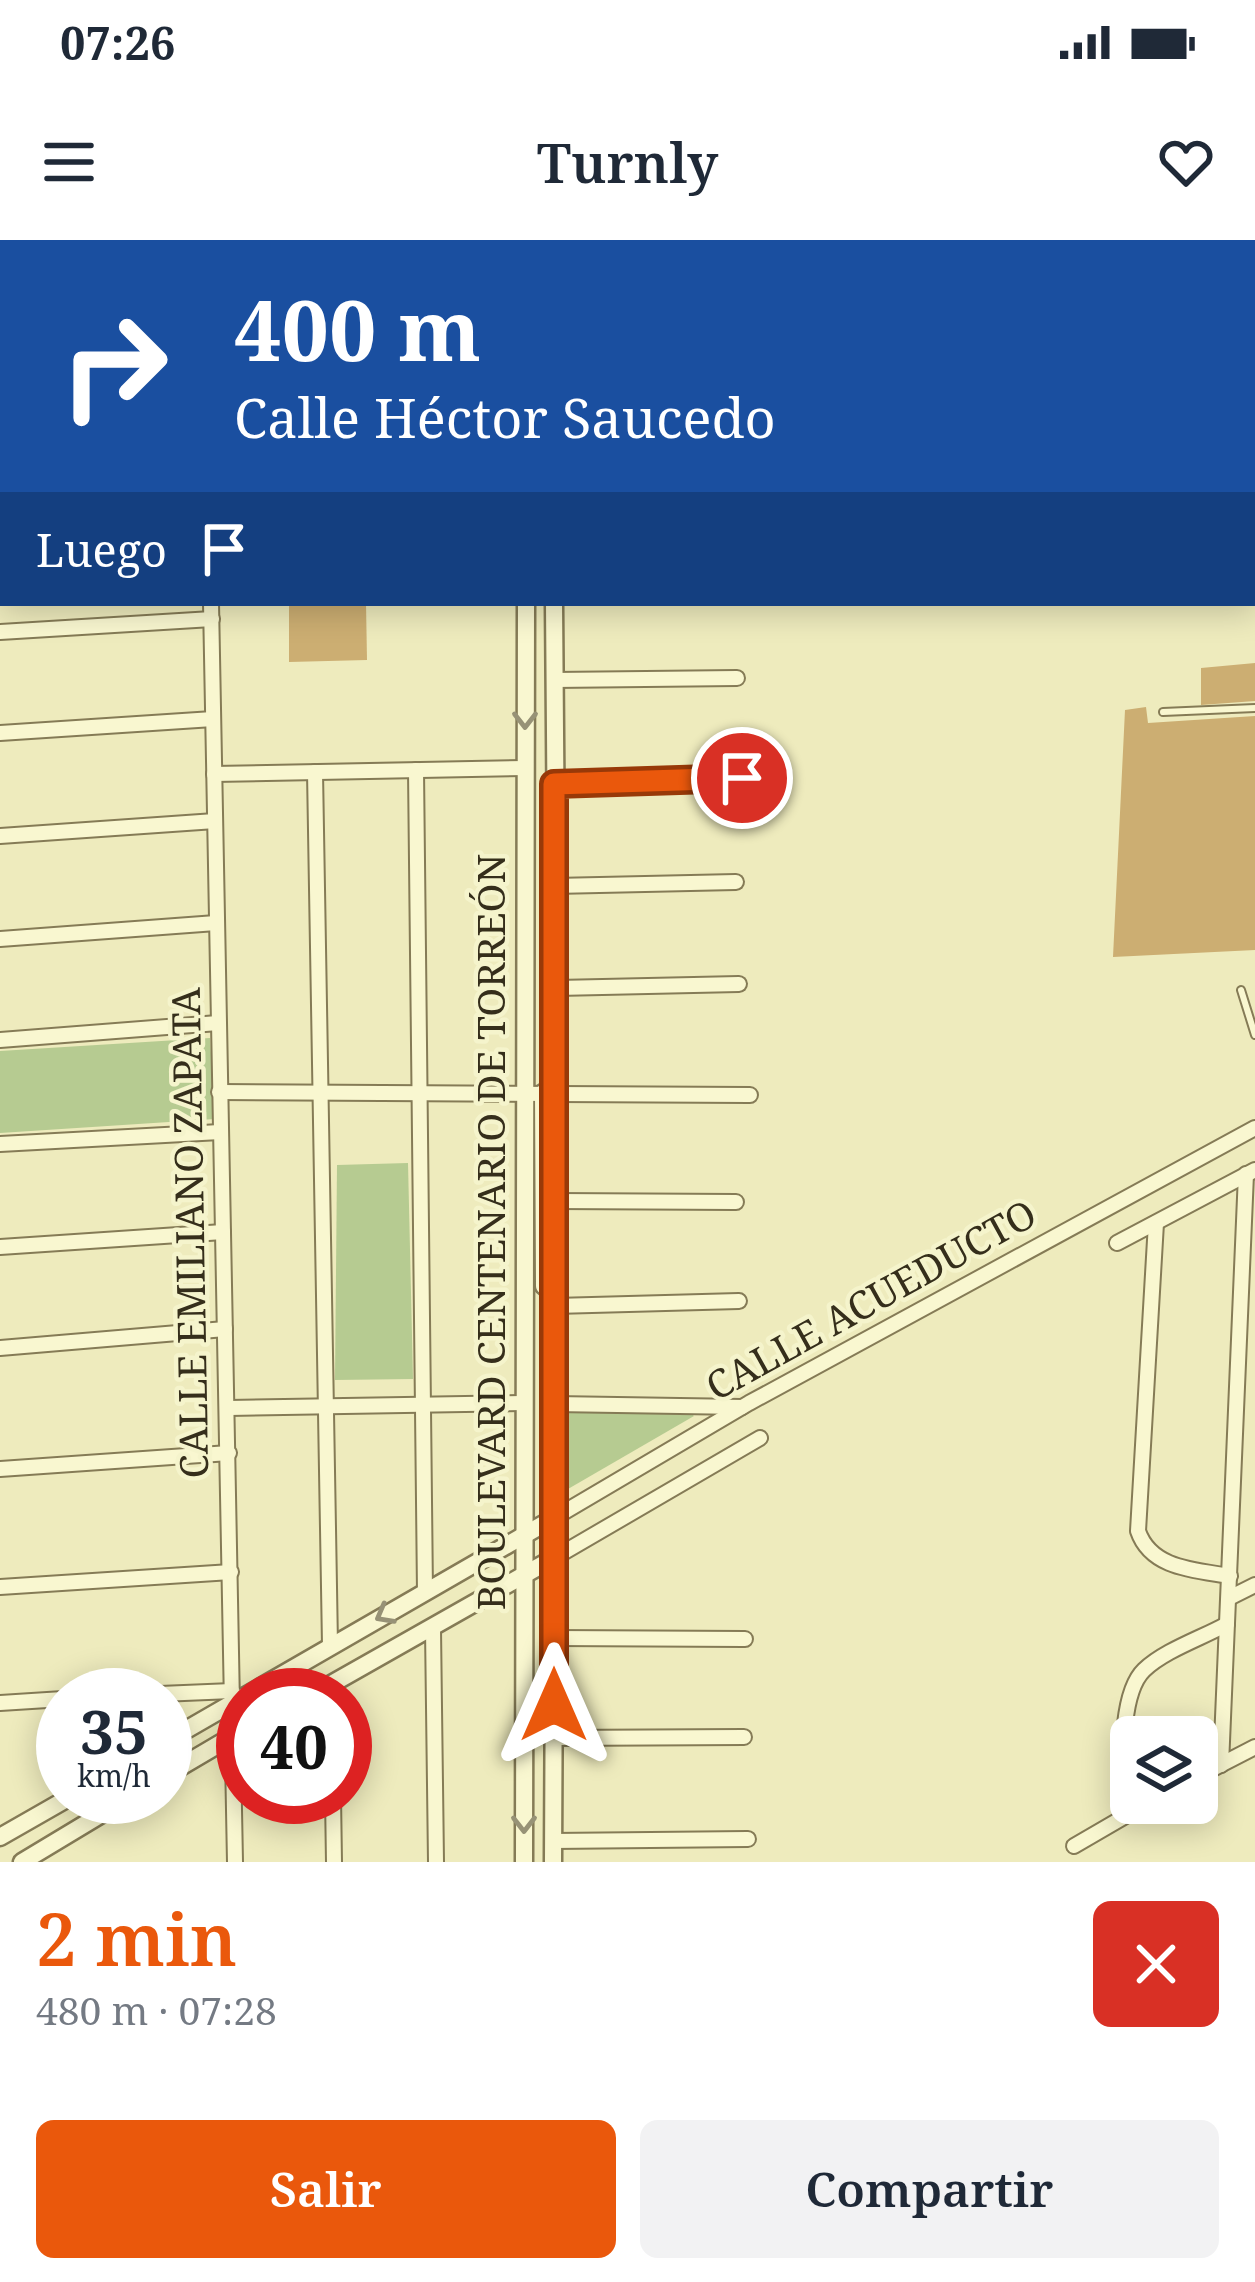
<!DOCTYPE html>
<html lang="es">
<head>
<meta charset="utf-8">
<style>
	body { margin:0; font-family:"Noto Serif",serif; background:#f2f2f3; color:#1f2937; height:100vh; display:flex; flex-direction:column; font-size:45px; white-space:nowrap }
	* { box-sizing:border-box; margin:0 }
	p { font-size:39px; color:#747a83 }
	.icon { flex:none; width:66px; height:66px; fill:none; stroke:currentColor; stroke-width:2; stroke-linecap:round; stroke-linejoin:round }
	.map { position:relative; height:1622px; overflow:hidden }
	.details { display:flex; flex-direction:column; background:#fff; flex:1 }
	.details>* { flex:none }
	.hud { position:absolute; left:0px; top:0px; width:1257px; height:366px; box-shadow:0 6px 30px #0003; background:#1a4fa0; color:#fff; overflow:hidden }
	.tools { position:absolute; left:1110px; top:1476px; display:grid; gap:24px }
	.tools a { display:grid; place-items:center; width:108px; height:108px; border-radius:18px; background:#fff; box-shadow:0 6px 30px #0003; font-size:60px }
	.speed { position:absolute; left:36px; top:1428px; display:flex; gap:24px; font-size:60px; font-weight:700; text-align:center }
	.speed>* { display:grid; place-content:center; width:156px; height:156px; border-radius:50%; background:#fff; box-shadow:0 6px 30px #0003; line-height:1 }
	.speed small { font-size:30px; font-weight:400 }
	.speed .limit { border:18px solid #d22; background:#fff; color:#111 }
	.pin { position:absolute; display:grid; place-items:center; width:102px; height:102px; color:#fff; margin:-51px; border:6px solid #fff; border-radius:50%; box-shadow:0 3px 12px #0007 }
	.me { position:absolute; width:132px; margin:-66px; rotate:0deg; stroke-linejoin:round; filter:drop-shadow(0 0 9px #0008) }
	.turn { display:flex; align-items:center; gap:42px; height:252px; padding:0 36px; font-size:54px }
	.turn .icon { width:156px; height:156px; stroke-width:2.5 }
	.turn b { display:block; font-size:84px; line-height:102px }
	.then { display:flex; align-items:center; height:114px; padding:0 36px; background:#0003; gap:24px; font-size:45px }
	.round { display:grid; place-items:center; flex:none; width:126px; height:126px; border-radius:18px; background:#f2f2f3 }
	.summary { display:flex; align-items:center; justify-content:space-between; height:204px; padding:0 36px }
	h1 { font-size:72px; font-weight:600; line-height:90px; color:#ea580c }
	.primary-button { display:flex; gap:24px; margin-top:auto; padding:24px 36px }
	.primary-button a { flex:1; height:138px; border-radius:18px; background:#ea580c; color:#fff; font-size:48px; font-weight:600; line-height:138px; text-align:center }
	.primary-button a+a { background:#f2f2f3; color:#1f2937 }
	.status { display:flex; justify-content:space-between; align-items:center; height:84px; padding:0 60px; background:#fff; direction:ltr }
	.status svg { height:33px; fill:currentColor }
	header { display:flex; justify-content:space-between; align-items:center; height:156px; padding:0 36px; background:#fff; font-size:54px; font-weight:600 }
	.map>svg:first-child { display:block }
	.green { fill:#b6cb91 }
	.building { fill:#ccae72 }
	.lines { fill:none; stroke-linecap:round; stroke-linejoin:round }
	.service-casing { stroke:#857b56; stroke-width:10 }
	.minor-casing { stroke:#857b56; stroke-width:18 }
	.tertiary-casing { stroke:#857b56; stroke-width:21 }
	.secondary-casing { stroke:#675c3a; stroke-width:22 }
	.service { stroke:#f9f7d0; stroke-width:6 }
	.minor { stroke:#f9f7d0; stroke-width:14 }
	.tertiary { stroke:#f9f7d0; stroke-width:16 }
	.secondary { stroke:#f9f7d0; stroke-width:18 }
	.oneway { stroke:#979276 }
	.route-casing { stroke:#983908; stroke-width:30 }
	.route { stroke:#ea580c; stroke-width:21 }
	.labels { text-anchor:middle; stroke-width:9; stroke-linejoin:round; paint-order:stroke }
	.street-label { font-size:39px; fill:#352e1b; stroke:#f5f4cc }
</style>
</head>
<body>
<div class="status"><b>07:26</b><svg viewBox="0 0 49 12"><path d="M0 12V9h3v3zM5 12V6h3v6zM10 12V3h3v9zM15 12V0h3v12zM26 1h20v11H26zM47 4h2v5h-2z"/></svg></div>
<header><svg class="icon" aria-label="menu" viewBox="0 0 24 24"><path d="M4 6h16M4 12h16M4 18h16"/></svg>Turnly<svg class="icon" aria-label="heart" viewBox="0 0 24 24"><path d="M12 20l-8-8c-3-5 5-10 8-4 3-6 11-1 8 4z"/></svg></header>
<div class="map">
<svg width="1255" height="1622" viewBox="0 0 1255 1622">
	<rect width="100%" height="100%" fill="#eeebbd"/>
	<g class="green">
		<path d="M210,798L215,879L0,893V811Z"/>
		<path d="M408,923L413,1139L335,1140L337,925Z"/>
		<path d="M566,1170L688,1171L694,1176L568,1249Z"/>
	</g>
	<g class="building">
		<path d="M289,363H366L367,420L289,422Z"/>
		<path d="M1255,423V461L1201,465V428Z"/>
		<path d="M1146,467L1148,483L1255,476V710L1113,717L1125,470Z"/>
	</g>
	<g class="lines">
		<g class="service-casing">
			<g id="service">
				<path d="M1254,21L1255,19"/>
				<path d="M1254,50H1255"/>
				<path d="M1163,472L1255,468"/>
				<path d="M1241,750L1255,795"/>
			</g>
		</g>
		<g class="minor-casing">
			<g id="minor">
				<path d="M0,1L6,2"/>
				<path d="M0,290H3"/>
				<path d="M211,363L235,1622"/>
				<path d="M0,392L212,379"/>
				<path d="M554,440L737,438"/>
				<path d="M0,493L213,479"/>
				<path d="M416,530L425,1352"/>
				<path d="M315,532L330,1405"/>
				<path d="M214,534L525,528"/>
				<path d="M554,544L742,538"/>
				<path d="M0,596L215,581"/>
				<path d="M554,646L736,642"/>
				<path d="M0,699L216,683"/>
				<path d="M557,748L739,744"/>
				<path d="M0,800L218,783"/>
				<path d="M219,852L750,855"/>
				<path d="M0,904L220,892"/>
				<path d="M555,961L736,962"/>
				<path d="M1156,983L1138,1291C1151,1329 1195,1330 1230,1336"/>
				<path d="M1117,1003L1255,930"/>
				<path d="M0,1007L223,992"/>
				<path d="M555,1066L739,1061"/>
				<path d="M0,1108L225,1089"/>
				<path d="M555,1164L742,1167"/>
				<path d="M229,1168L522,1163"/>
				<path d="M0,1229L229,1213"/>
				<path d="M554,1278L749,1163L1255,888"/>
				<path d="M554,1318L760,1198"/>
				<path d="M0,1347L231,1332"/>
				<path d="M1229,1358L1255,1345"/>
				<path d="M433,1389L436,1622"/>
				<path d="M554,1398L745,1399"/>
				<path d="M136,1455L232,1451"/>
				<path d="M0,1463L63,1459"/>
				<path d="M554,1498L744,1497"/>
				<path d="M1221,1525L1246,934"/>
				<path d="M1197,1537L1255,1507"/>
				<path d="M333,1557L334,1622"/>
				<path d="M1123,1576C1124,1539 1117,1456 1144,1430C1165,1410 1202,1398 1227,1384"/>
				<path d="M553,1601L748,1599"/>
				<path d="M1074,1606L1148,1563"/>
			</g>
		</g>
		<g class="tertiary-casing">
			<g id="tertiary">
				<path d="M527,3V0"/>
				<path d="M554,3V0"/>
				<path d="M543,853L544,1046L555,1052"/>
				<path d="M247,1455L554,1278"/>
				<path d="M312,1455L554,1318"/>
				<path d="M165,1502L243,1457"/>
				<path d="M165,1536L243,1490"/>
				<path d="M0,1597L70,1557"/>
				<path d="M22,1622L130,1557"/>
				<path d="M524,1622L526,363"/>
				<path d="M553,1622L557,748L554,363"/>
			</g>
		</g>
		<g class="secondary-casing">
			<g id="secondary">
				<path d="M1254,132H1255"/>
				<path d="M1254,159H1255"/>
				<path d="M0,223H3"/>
				<path d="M0,250H3"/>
			</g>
		</g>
		<use href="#service" class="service"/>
		<use href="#minor" class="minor"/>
		<use href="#tertiary" class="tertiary"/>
		<use href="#secondary" class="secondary"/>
	</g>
	<defs><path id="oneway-chevron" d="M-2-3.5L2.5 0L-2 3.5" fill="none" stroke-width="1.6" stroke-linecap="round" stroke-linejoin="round" transform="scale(3)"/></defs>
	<g class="oneway">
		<use href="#oneway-chevron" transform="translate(525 480) rotate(90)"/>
		<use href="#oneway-chevron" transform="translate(384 1375) rotate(151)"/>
		<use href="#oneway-chevron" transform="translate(524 1584) rotate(90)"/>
	</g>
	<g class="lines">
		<g class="route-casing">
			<path id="route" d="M554,1465V544L742,538"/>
		</g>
		<use href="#route" class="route"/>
	</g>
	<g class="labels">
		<g class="street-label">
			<text transform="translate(491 992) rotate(-90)" y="14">BOULEVARD CENTENARIO DE TORREÓN</text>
			<text transform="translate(190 993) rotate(-91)" y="14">CALLE EMILIANO ZAPATA</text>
			<text transform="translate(871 1060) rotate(-29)" y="14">CALLE ACUEDUCTO</text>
		</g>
	</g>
</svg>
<div class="tools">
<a><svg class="icon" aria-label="layers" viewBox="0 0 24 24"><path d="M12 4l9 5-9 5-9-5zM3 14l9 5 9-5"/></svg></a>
</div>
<div class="speed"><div>35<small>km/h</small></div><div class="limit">40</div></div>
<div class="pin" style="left:742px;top:538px;background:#d93025"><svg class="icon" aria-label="arrive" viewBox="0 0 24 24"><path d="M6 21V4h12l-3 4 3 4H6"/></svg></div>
<svg class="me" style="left:554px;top:1465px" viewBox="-20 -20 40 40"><path d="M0-17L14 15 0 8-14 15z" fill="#ea580c" stroke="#fff" stroke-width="4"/></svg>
<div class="hud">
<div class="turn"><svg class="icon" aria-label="right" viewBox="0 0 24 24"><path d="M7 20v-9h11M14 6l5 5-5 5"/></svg><div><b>400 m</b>Calle Héctor Saucedo</div></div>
<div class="then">Luego<svg class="icon" aria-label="arrive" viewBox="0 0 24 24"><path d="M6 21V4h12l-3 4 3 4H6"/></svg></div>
</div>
</div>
<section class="details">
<div class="summary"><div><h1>2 min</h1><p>480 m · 07:28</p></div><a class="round" style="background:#d93025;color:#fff"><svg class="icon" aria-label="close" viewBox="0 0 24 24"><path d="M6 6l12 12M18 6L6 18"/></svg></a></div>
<div class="primary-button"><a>Salir</a><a>Compartir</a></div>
</section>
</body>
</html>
